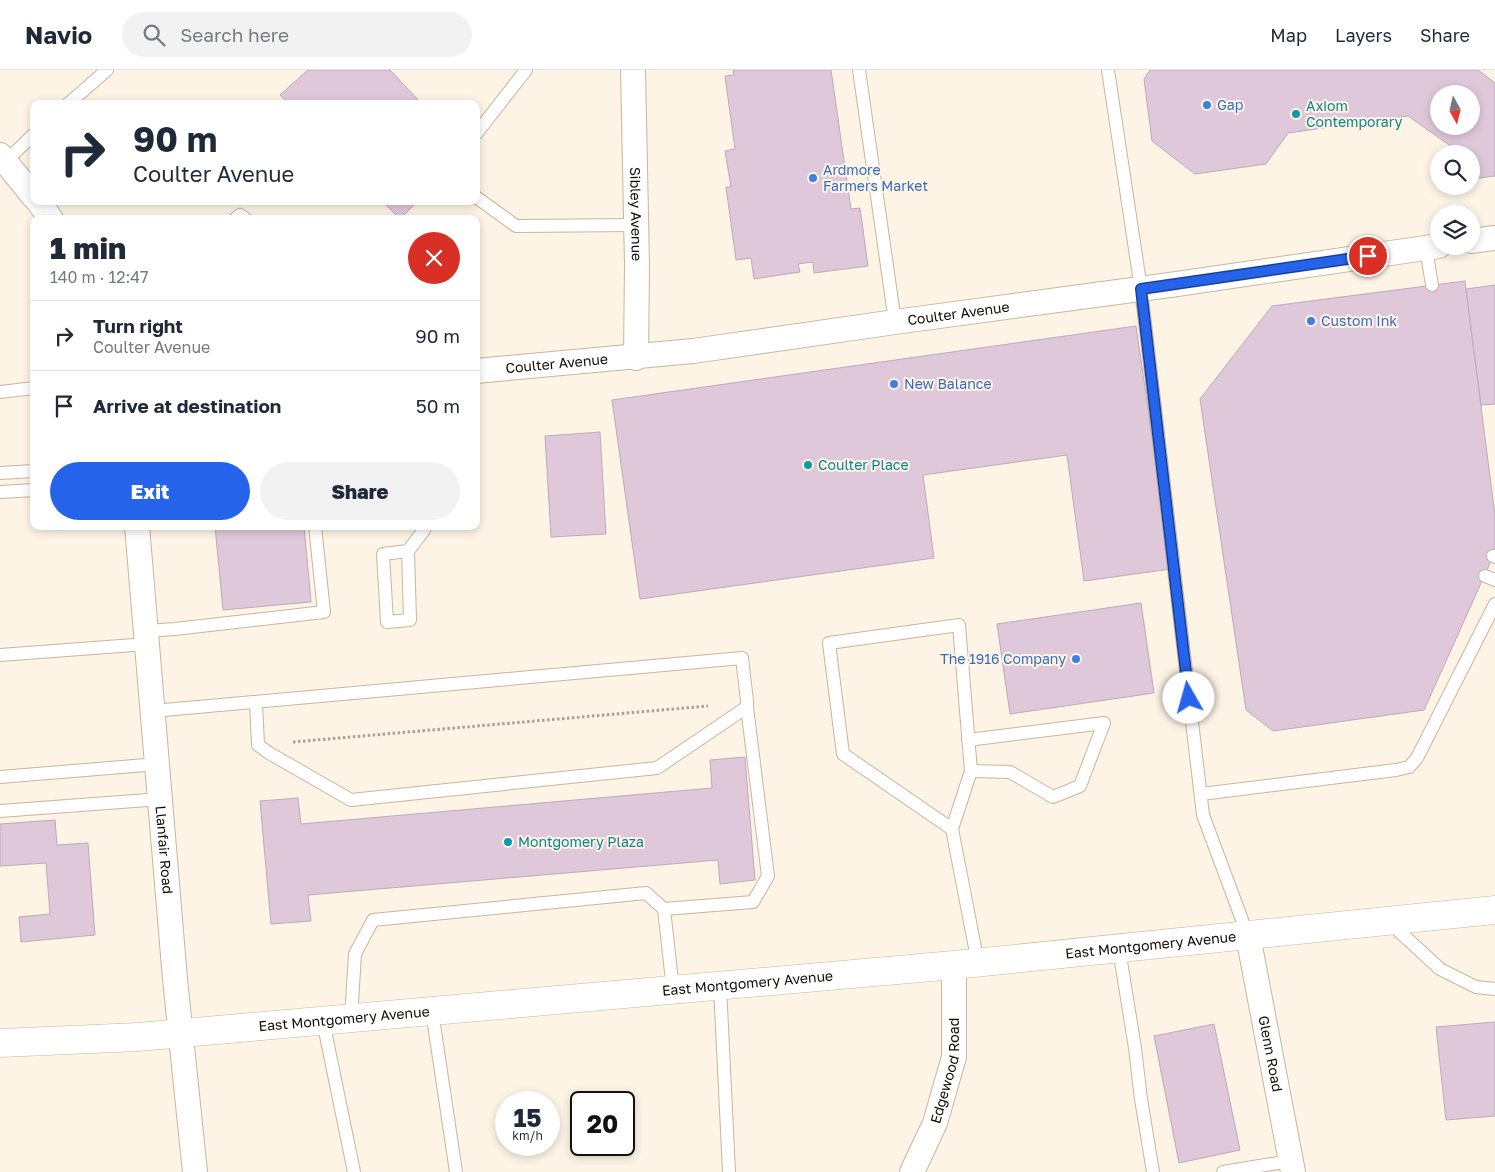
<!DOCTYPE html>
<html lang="en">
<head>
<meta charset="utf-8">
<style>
	body { margin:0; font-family:"Golos Text",sans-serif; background:#f2f2f3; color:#1f2937; height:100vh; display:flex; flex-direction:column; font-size:19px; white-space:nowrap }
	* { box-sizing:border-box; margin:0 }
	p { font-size:16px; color:#747a83 }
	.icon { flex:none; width:28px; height:28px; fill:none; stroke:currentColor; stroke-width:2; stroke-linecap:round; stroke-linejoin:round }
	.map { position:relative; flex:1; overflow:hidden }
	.sheet { position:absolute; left:30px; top:145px; width:450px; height:315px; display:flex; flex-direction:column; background:#fff; border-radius:10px; box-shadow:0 2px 8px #0003 }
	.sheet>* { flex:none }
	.hud { position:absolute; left:30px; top:30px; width:450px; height:105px; border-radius:10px; box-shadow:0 2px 8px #0003; background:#fff; color:#1f2937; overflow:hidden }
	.needle { width:32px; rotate:172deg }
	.controls { position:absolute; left:1430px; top:15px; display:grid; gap:10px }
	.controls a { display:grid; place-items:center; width:50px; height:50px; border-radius:50%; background:#fff; box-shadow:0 2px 8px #0003; font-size:25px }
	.speed { position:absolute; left:495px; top:1021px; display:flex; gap:10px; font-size:25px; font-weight:700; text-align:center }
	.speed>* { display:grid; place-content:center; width:65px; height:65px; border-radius:50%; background:#fff; box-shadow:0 2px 8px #0003; line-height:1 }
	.speed small { font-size:12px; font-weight:400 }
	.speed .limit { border:2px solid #111; border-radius:8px; background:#fff; color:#111 }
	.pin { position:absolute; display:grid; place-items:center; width:42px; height:42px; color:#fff; margin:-21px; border:2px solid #fff; border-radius:50%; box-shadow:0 1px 5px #0007 }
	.me { position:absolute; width:55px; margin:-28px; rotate:353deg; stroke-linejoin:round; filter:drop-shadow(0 0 4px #0008) }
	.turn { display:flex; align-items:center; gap:18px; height:105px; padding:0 20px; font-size:22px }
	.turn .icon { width:65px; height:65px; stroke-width:2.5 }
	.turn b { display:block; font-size:35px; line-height:42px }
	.round { display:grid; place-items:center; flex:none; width:52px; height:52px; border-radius:26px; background:#f2f2f3 }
	.summary { display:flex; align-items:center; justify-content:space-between; height:85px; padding:0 20px }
	h1 { font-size:30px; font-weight:800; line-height:38px }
	.button { display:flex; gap:10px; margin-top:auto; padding:10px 20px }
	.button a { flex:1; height:58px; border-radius:30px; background:#2563eb; color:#fff; font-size:20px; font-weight:800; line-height:58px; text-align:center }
	.button a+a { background:#f2f2f3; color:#1f2937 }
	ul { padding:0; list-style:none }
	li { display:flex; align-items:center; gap:15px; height:70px; padding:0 20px; border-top:1px solid #e0e1e3 }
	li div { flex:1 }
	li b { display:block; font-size:19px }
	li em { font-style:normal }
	header { display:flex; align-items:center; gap:30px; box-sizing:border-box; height:70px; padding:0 25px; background:#fff; border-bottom:1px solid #e0e1e3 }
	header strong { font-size:24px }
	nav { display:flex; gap:28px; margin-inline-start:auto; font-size:18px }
	.search { width:350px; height:45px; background:#f2f2f3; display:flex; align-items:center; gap:12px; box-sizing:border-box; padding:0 18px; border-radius:28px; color:#747a83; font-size:19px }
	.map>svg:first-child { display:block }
	.building { fill:#dfc8da; stroke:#bfa8ba; fill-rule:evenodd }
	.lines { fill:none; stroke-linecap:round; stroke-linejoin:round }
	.lane-casing { stroke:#c5b69f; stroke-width:14 }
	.street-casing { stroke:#c5b69f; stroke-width:26 }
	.primary-casing { stroke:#c5b69f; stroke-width:29 }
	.path { stroke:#a9a196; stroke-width:3; stroke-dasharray:2.5 2.5; stroke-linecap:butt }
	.lane { stroke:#fff; stroke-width:12 }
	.street { stroke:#fff; stroke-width:24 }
	.primary { stroke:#fff; stroke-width:28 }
	.route-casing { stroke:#184099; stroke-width:12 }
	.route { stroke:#2563eb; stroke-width:9 }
	.shop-dot { fill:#3f7fe0; stroke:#fef4e6; stroke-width:2 }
	.culture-dot { fill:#0f9aa8; stroke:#fef4e6; stroke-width:2 }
	.labels { text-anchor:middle; stroke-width:4; stroke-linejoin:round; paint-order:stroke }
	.shop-label { font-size:14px; fill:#366cbe; stroke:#fef4e6; text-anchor:start }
	.culture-label { font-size:14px; fill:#0d838f; stroke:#fef4e6; text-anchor:start }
	.street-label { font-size:14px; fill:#110c05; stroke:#fef4e6 }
</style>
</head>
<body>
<header>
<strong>Navio</strong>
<div class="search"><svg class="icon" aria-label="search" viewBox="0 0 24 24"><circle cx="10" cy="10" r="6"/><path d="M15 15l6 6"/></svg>Search here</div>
<nav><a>Map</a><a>Layers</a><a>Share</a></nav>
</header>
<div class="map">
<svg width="1495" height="1102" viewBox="0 0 1495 1102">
	<rect width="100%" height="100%" fill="#fef4e6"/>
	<g class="building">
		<path d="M308,0H390L422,34H289L280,25Z"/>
		<path d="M733,0H831L851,139L860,138L868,196L814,203L813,192L798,194L800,202L754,209L751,188L736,190L726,117H731L725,81L735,79L725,6L734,5Z"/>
		<path d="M1150,0H1478L1495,13V106L1471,109V84H1462L1408,46L1288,63L1266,94L1195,104L1152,71L1144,9ZM1439,24H1471V56H1439Z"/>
		<path d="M382,131H418L400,149Z"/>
		<path d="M1465,211L1495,446V482L1424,640L1273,661L1246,640L1200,329L1272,236Z"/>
		<path d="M1495,215V334L1481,335L1466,219Z"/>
		<path d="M1136,256L1171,499L1084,511L1067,385L923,405L934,488L640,529L612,330Z"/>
		<path d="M600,362L606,464L551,467L545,366Z"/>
		<path d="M215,456H304L311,532L223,540Z"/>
		<path d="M1141,533L1154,623L1010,644L997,554Z"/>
		<path d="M745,687L755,810L720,814L718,790L308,825L311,851L271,854L260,731L298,728L301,754L712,718L710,690Z"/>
		<path d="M55,750L57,775L88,773L95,865L21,872L19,847L50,844L46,793L0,796V754Z"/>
		<path d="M1495,952V1046L1446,1050L1436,957Z"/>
		<path d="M1214,954L1240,1080L1179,1093L1154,966Z"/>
	</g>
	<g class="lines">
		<g class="lane-casing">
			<g id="lane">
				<path d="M859,0L895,252"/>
				<path d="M1108,0L1141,219L1203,745L1248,866"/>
				<path d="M68,34L107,0"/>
				<path d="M476,64L526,0"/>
				<path d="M6,91L34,64"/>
				<path d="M476,127L516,156L636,155"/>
				<path d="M235,149L240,145L246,149"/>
				<path d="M1426,178L1432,215"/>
				<path d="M0,322L34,318"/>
				<path d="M0,403L34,401"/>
				<path d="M0,422L34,420"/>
				<path d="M408,481L383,484L387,552L410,550L408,481L424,460V456"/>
				<path d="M1493,486L1495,487"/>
				<path d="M1485,506L1495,510"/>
				<path d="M146,561L175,559L324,542L315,456"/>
				<path d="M0,585L147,574"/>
				<path d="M153,641L742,588L747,631V637L657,698L351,730L269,683L258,675L256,632"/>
				<path d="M968,670L1104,653L1080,716L1053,727L1010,702L971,701"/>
				<path d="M0,707L158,694"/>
				<path d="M1201,724L1396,700L1409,697L1417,688L1495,534"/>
				<path d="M0,741L161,729"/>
				<path d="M952,759L971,701L959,555L829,573L843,684L952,759L978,893"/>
				<path d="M664,839L753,832L768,806L747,637"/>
				<path d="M1389,852L1440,899L1476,917L1495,919"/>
				<path d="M1119,879L1135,978L1141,1029L1153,1102"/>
				<path d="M720,916L729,1102"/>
				<path d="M432,941L456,1102"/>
				<path d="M351,949L355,884L373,850L646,823L664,839L673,920"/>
				<path d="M323,951L354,1102"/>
				<path d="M1223,1102L1290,1091"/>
			</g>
		</g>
		<g class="street-casing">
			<g id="street">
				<path id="s1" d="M633,0L637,195L636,288"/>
				<path d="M0,85L34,127"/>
				<path d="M38,131L51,149"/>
				<path d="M1471,171L1495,168"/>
				<path id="s2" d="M476,301L693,281L895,252L1177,214L1439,176"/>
				<path id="s3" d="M137,456L175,909L195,1102"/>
				<path id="s4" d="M1248,866L1293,1102"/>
				<path id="s5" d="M912,1102L935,1053L954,987V895"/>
			</g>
		</g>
		<g class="primary-casing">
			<g id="primary">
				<path id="s6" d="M0,973L138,967L954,895L1495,840"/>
			</g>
		</g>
		<path class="path" d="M293,672L708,636"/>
		<use href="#lane" class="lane"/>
		<use href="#street" class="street"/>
		<use href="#primary" class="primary"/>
	</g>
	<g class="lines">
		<g class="route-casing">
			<path id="route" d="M1189,628L1141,219L1368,186"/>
		</g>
		<use href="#route" class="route"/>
	</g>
	<g class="shop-dot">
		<circle cx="1207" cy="35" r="5"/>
		<circle cx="813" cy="108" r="5"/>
		<circle cx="1311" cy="251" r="5"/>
		<circle cx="894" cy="314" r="5"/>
		<circle cx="1076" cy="589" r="5"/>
	</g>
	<g class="culture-dot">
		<circle cx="1296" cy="44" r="5"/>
		<circle cx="808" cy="395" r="5"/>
		<circle cx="508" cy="772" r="5"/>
	</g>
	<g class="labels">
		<g class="shop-label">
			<text x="1217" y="40">Gap</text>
			<text x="823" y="105">Ardmore<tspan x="823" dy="16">Farmers Market</tspan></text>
			<text x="1321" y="256">Custom Ink</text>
			<text x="904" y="319">New Balance</text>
			<text x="1066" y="594" text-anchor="end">The 1916 Company</text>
		</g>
		<g class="culture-label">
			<text x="1306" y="41">Axiom<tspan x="1306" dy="16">Contemporary</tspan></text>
			<text x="818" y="400">Coulter Place</text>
			<text x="518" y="777">Montgomery Plaza</text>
		</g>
		<g class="street-label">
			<text dy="5" stroke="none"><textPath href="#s1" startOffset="144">Sibley Avenue</textPath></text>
			<text dy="5" stroke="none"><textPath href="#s2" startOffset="486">Coulter Avenue</textPath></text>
			<text dy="5" stroke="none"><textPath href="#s2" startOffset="81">Coulter Avenue</textPath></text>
			<text dy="5" stroke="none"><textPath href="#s3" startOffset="325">Llanfair Road</textPath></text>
			<text dy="5" stroke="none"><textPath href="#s6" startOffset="1155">East Montgomery Avenue</textPath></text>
			<text dy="5" stroke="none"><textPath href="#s6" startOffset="750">East Montgomery Avenue</textPath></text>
			<text dy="5" stroke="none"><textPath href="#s6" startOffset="345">East Montgomery Avenue</textPath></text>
			<text dy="5" stroke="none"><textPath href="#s4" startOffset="120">Glenn Road</textPath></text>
			<text dy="5" stroke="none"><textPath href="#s5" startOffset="108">Edgewood Road</textPath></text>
		</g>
	</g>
</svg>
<div class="controls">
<a><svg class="needle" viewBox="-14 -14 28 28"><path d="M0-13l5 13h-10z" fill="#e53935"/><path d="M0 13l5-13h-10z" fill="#747a83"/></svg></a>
<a><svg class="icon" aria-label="search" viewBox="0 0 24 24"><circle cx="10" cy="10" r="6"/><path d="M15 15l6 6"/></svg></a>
<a><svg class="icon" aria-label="layers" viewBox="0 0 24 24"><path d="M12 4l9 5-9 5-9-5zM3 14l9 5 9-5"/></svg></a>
</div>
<div class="speed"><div>15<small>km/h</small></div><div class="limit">20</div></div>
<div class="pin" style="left:1368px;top:186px;background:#d93025"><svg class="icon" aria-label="arrive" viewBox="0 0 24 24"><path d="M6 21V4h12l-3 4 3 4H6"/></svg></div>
<svg class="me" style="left:1189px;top:628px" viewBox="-20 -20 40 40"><circle r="19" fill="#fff"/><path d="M0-13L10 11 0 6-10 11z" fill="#2563eb"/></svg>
<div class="hud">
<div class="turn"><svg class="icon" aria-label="right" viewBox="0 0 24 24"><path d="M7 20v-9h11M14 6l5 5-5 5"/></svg><div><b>90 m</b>Coulter Avenue</div></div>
</div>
<section class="sheet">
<div class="summary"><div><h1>1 min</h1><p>140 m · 12:47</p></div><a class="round" style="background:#d93025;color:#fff"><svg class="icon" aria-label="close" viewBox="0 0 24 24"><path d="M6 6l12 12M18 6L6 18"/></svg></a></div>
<ul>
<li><svg class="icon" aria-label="right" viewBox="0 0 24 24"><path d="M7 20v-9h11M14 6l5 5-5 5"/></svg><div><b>Turn right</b><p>Coulter Avenue</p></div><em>90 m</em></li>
<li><svg class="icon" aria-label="arrive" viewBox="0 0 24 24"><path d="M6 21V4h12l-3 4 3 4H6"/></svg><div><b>Arrive at destination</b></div><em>50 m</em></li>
</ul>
<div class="button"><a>Exit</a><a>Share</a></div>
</section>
</div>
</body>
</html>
